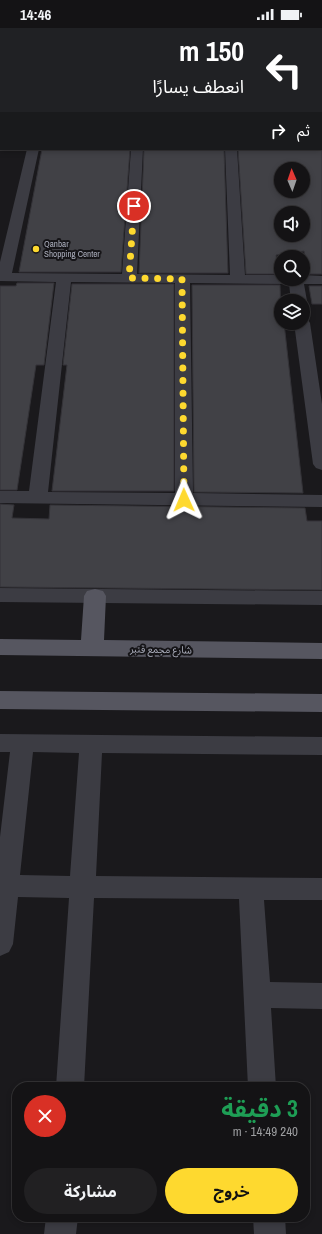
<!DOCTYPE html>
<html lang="ar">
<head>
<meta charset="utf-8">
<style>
	body { margin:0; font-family:"Archivo Narrow","Noto Sans Arabic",sans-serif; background:#212022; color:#f1f3f6; direction:rtl; height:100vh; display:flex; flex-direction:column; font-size:15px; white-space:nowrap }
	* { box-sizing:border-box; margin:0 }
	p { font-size:13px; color:#9d9ea0 }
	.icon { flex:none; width:22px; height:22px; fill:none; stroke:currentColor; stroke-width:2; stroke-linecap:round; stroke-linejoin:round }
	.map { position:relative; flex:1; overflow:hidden; direction:ltr }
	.drawer { position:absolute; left:12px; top:1054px; width:298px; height:140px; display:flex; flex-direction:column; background:#141315; border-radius:16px; box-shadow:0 2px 6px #0003,0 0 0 1px #333234; direction:rtl }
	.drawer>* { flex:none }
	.top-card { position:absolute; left:0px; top:0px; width:322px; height:122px; box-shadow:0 2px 6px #0003,0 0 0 1px #333234; direction:rtl; background:#202124; color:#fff; overflow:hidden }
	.needle { width:26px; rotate:358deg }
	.controls { position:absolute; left:274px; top:134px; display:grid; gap:8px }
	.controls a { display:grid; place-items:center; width:36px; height:36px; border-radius:50%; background:#141315; box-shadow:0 2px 6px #0003,0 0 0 1px #333234; font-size:20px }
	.pin { position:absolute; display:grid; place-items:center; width:34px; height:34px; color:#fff; margin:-17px; border:2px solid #fff; border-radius:50%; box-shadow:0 1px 4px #0007 }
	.me { position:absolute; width:44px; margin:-22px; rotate:359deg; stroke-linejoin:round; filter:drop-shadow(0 0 3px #0008) }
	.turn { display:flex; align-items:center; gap:14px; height:84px; padding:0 12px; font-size:18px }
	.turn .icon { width:52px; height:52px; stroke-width:2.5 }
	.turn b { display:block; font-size:28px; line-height:34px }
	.then { display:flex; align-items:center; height:38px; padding:0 12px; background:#0003; gap:8px; font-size:15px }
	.round { display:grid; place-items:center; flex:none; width:42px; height:42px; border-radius:21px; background:#212022 }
	.headline { display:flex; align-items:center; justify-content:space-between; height:68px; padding:0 12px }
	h1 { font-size:24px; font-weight:700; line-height:30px; color:#1e9e55 }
	.action { display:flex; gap:8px; margin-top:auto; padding:8px 12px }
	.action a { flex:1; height:46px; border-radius:24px; background:#fed92f; color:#111; font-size:16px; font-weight:700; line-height:46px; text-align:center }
	.action a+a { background:#212022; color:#f1f3f6 }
	.status { display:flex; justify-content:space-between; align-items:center; height:28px; padding:0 20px; background:#141315; direction:ltr }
	.status svg { height:11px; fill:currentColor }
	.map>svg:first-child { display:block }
	.building { fill:#414146; stroke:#343338; fill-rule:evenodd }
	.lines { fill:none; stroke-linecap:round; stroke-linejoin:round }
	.minor { fill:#3c3c43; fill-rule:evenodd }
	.major { fill:#565660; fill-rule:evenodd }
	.route { stroke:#fed92f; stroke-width:7; stroke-dasharray:0 12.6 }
	.poi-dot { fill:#fed92f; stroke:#151417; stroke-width:1.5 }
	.labels { text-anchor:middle; stroke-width:4; stroke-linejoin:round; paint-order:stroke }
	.far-poi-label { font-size:9px; fill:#abaebc; stroke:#151417; text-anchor:start }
	.street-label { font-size:10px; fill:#abaebc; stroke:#151417 }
</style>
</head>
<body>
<div class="status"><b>14:46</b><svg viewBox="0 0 49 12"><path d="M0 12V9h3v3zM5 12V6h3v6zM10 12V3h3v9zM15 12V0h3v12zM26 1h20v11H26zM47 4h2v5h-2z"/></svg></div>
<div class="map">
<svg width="322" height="1206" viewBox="0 0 322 1206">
	<rect width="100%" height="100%" fill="#1a191c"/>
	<g class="building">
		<path d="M42,121H130L121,244H19Z"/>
		<path d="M144,121H224L228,245H139Z"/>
		<path d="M238,121H322V246H307L304,223L276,227L278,246H246ZM281,141H303V163H281ZM281,185H303V207H281Z"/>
		<path d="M17,255H54L44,337H36L17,462H0V258H16Z"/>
		<path d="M72,256H174V463H52L67,337H63Z"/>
		<path d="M192,257H280L281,295H284L303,465L194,464Z"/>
		<path d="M309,258H322V276H312Z"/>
		<path d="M0,476L14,477L12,490L49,491L50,477L305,480L307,493H322V562L0,559Z"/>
	</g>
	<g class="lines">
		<g class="minor">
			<rect x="92" y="0" width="10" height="1"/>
			<rect x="179" y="0" width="10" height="1"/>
			<rect x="260" y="0" width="11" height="1"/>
			<rect x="321" y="96" width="1" height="8"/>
			<path d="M0,108H1L0,117Z"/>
			<path d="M27,121H39L12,245L122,246L131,121H143L137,246L230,247L225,121H237L245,247H281V251H303V247L322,248V256H304L307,273L303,277V273H291L289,256L190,255L193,465L322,467V479L0,475V463H29L56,254L0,253V234ZM71,254L175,255V465L48,464Z"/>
			<path d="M303,291L308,292L310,295L322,376V442L316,440L313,436L294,295H303Z"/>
			<path d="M0,560L322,563V577L0,574Z"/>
			<path d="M0,706L322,709V727L102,725L96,848L322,850V872H264L270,954L322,955V981L271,980L276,1059H248L239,871L94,870L84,1059H56L69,870L18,869L13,916L9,924L0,928V809L10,724H0ZM33,724L79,725L70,848L20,847Z"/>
			<path d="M46,1189H78L76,1206H44Z"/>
			<path d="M253,1189H285L286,1206H254Z"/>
		</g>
		<g class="major">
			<path d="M95,561L103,563L106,568L104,612L322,615V631L0,627V611L81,612L84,568L87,563Z"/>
			<path d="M0,663L322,666V684L0,681Z"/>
		</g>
	</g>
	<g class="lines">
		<path class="route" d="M134,178L129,250L182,251L184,472"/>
	</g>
	<circle class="poi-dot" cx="36" cy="221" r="4"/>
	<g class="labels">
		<g class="far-poi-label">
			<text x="44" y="219">Qanbar<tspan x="44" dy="10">Shopping Center</tspan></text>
		</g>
		<g class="street-label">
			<text transform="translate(161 621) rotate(1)" y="4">شارع مجمع قنبر</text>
		</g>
	</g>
</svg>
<div class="controls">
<a><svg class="needle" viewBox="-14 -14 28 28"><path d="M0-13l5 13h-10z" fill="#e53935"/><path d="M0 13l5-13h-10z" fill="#9d9ea0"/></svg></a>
<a><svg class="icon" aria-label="sound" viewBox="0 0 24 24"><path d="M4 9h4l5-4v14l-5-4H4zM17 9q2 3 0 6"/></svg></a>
<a><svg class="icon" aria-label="search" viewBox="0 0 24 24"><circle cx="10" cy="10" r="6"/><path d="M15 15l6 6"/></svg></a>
<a><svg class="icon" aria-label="layers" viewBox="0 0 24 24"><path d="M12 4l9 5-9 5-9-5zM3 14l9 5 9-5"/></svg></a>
</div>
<div class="pin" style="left:134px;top:178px;background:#d93025"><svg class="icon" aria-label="arrive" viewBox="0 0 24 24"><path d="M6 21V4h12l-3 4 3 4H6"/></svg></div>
<svg class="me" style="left:184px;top:472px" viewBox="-20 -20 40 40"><path d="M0-17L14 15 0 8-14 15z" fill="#fed92f" stroke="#fff" stroke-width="4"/></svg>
<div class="top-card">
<div class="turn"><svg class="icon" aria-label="left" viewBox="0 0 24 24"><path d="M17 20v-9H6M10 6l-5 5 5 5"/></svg><div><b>150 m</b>انعطف يسارًا</div></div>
<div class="then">ثم<svg class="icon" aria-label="right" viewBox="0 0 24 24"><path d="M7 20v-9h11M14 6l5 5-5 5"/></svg></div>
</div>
<section class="drawer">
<div class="headline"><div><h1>3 دقيقة</h1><p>240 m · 14:49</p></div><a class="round" style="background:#d93025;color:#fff"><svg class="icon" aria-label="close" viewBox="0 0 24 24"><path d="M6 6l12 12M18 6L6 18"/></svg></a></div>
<div class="action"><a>خروج</a><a>مشاركة</a></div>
</section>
</div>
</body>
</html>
